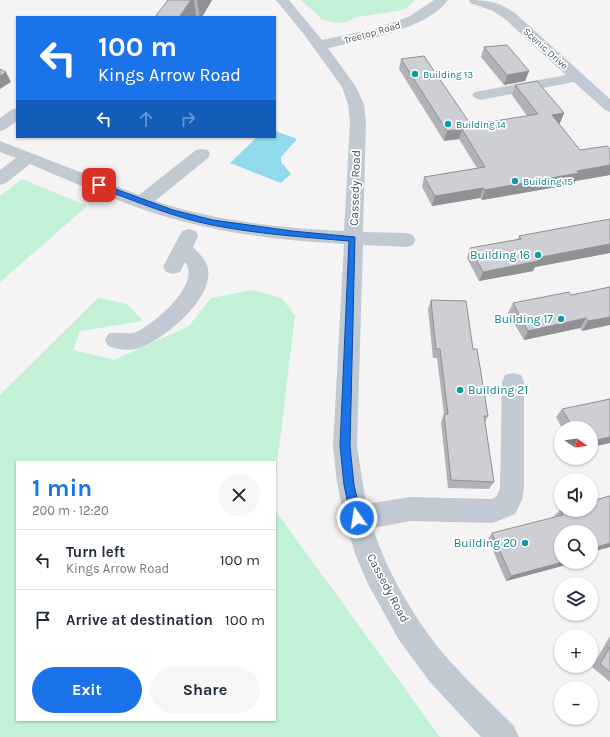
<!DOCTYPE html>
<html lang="en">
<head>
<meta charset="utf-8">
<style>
	body { margin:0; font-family:Karla,sans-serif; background:#f6f6f7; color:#1f2937; height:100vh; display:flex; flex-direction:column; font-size:15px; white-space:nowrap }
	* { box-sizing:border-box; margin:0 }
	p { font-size:13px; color:#747a83 }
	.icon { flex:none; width:22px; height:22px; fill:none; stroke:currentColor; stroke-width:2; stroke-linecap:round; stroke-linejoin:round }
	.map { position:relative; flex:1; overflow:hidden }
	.side { position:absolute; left:16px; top:461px; width:260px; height:260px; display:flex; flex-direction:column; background:#fff; border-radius:0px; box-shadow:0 1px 3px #0004 }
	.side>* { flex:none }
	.banner { position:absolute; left:16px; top:16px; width:260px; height:122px; border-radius:0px; box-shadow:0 1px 3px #0004; background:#1a73e8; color:#fff; overflow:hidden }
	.needle { width:26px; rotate:103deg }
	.tools { position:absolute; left:554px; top:421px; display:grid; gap:8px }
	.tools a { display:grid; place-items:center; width:44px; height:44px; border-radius:50%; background:#fff; box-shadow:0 1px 3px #0004; font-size:20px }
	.pin { position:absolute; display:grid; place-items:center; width:34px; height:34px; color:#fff; margin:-17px; border-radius:8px; box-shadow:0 2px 6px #0006 }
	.me { position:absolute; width:44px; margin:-22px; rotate:347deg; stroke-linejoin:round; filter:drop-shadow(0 0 3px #0008) }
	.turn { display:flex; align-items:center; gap:14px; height:84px; padding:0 16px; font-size:18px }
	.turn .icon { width:52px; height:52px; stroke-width:2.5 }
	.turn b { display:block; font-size:28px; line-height:34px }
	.lanes { display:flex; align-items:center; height:38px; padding:0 16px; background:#0003; justify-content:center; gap:20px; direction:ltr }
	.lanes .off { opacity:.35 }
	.round { display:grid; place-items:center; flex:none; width:42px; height:42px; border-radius:21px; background:#f6f6f7 }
	.overview { display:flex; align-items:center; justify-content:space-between; height:68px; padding:0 16px }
	h1 { font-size:24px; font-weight:700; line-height:30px; color:#1a73e8 }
	.primary-button { display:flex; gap:8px; margin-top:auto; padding:8px 16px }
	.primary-button a { flex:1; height:46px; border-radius:24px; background:#1a73e8; color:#fff; font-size:16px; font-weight:700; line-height:46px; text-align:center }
	.primary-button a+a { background:#f6f6f7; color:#1f2937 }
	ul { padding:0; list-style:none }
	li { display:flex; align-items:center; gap:12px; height:60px; padding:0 16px; border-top:1px solid #e0e1e3 }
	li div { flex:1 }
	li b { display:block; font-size:15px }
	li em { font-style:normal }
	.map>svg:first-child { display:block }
	.green { fill:#c3f1d5 }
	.water { fill:#90daee }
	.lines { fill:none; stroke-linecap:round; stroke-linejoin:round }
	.minor { fill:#c1cad2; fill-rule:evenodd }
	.wall { fill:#b0b2b7 }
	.shaded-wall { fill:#909195 }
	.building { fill:#cdcfd5; stroke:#909195 }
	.route { fill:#1a73e8; stroke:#114b97 }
	.culture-dot { fill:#0f9aa8; stroke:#fff; stroke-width:1.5 }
	.labels { text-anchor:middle; stroke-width:3.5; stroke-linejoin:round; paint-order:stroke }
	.far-street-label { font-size:10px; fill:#4a5661; stroke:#fff }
	.far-culture-label { font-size:10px; fill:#0d838f; stroke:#fff; text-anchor:start }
	.street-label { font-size:12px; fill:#4a5661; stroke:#fff }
	.culture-label { font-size:12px; fill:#0d838f; stroke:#fff; text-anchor:end }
</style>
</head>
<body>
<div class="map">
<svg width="610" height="737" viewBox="0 0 610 737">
	<rect width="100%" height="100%" fill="#f5f3f3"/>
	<g class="green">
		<path d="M301,0H415L404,10L356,17L347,22L338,23L331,22L322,19Z"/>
		<path d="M22,179L87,206L0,282V196Z"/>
		<path d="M252,290L282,298L295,316L275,481V462H17V720H275V510L440,737H0V395L98,298L127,304L143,321L80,331L73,350L114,360L189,326L211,298Z"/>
	</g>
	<path class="water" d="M275,131L297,139L281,157V162L291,174L281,183L230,163L257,137H275Z"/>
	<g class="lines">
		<g class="minor">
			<path d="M276,0H289L322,40L379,28L410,16L434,0H448C428,29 361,41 328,48L356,87L364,104L366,123L363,232L406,233L413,235L415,240L413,245L406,247L363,245L357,446L366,504L410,497L492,499L497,496L500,488L502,382L505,375L513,373L521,375L524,382V488L522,500L515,514L493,523L410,521L373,528C387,572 413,616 442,652C464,678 490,702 514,726L519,737H481L430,682L399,640L368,584L356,556L344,518L337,482L333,446L344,244C289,241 234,235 181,221C129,207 79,185 30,164L6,183L0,185V170L16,158L0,152V141L139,195L196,150L202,149L208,150L210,154L208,158L155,201C216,221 280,228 344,231L350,123L348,104L342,87L303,33Z"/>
			<path d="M469,0C489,0 498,2 515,13L610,99V112L605,110L574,82L480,100L475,98L472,95L475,92L566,75L505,19L493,11L470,3Z"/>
			<path d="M17,108V121L6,129L0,131V118L11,110Z"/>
			<path d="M189,229L196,231L198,236L193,247C199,253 207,261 208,269C214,299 161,343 136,349C127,351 116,349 108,346L105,340L108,334C118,331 129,335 136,332C154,324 202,284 185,262L180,272L173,274L166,272L163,267L182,231Z"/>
		</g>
	</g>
	<g class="wall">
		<path d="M168,0H212L202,17H155Z"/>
		<path d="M484,47L529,71L525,81L504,85L481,57Z"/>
		<path d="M401,59L471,125L527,116L512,95L515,85L564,113L560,123L559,124L580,150L610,149V175L575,181L574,184L482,200L480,198L432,206L422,187L424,177L477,168L459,139L444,141L399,69Z"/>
		<path d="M610,219V253L535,267L533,271L479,281L467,258L470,248L518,239L519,236Z"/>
		<path d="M610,287L582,331L580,328L524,340L508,313L513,303L571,295Z"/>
		<path d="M431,300L473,349L488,416L485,422L494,482L489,489L448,488L441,422L444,414L437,358H433L428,309Z"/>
		<path d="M610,399V443L591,447V428H562L556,417L562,409Z"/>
		<path d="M610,496V547L591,552V532H561V562H577L506,581L488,539L492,533L555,517L554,516L561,509V510H591V501Z"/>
		<path d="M610,636V682L592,667Z"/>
	</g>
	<g class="shaded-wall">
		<path d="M191,0H194L196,17H179Z"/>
		<path d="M197,0H212L202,17H200Z"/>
		<path d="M529,71L525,81L504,85L507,75Z"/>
		<path d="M6,72L11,82L0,89V76Z"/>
		<path d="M564,113L560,123L548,125L552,115Z"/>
		<path d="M462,129L459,139L444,141L447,131Z"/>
		<path d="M610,165V175L575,181L574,184L482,200L485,190L577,171Z"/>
		<path d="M483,188L480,198L432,206L435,196Z"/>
		<path d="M610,244V253L535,267L533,271L479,281L483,272L536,258Z"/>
		<path d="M610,317V325L582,331L588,321Z"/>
		<path d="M586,318L580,328L524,340L528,331Z"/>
		<path d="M610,437V443L591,447V441Z"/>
		<path d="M610,543V547L591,552V549Z"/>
		<path d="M563,562H577L506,581L511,576Z"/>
	</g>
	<g class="building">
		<path d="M168,0H191L180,16L179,17H155Z"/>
		<path d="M507,45L529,71L507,75L484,47Z"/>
		<path d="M424,56L471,125L538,114L515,85L537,81L564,113L552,115L580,150L607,146L610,149V165L577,171L579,173L485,190L483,188L435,196L424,177L485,167L462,129L447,131L401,59Z"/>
		<path d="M0,69L6,72L0,76Z"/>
		<path d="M610,219V244L536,258L538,261L483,272L470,248L521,239L519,236Z"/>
		<path d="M610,287V317L588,321L586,318L528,331L513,303L569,292L571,295Z"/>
		<path d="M431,300L466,301L473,349H477L488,416H484L494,482L451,480L444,414H448L440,349H436Z"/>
		<path d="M610,399V437L591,441V428H573L562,409Z"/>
		<path d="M610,496V543L591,549V532H561V562H563L511,576L492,533L563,515L560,509H561V510H591V501Z"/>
		<path d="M610,647V672L600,664Z"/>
	</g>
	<path class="route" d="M99,183L173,210L213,220L292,231L355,237L350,446L354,485L362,518L360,522L357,523L353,522L351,518L344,485L340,446L349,241C303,237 257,234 212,225C173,217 135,201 97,187V184Z"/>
	<g class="culture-dot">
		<circle cx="415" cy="74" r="4"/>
		<circle cx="448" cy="124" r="4"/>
		<circle cx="515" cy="181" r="4"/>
		<circle cx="538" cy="255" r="4"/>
		<circle cx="561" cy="319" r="4"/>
		<circle cx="460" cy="390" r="4"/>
		<circle cx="525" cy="543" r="4"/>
	</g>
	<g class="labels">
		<g class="far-street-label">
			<text transform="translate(372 32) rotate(-16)" y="4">Treetop Road</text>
			<text transform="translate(546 48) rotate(42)" y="4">Scenic Drive</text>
		</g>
		<g class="far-culture-label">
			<text x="423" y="78">Building 13</text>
			<text x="456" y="128">Building 14</text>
			<text x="523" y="185">Building 15</text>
		</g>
		<g class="street-label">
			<text transform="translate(355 188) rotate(-88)" y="4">Cassedy Road</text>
			<text transform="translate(388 588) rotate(62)" y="4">Cassedy Road</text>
		</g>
		<g class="culture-label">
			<text x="530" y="259">Building 16</text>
			<text x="553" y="323">Building 17</text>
			<text x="468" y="394" text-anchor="start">Building 21</text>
			<text x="517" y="547">Building 20</text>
		</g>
	</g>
</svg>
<div class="tools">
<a><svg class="needle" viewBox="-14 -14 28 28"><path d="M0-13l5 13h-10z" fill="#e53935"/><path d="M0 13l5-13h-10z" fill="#747a83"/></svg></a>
<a><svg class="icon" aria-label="sound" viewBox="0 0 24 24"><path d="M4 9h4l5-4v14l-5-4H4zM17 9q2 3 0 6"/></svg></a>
<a><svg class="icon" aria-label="search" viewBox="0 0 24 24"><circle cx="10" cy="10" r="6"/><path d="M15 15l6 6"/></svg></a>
<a><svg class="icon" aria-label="layers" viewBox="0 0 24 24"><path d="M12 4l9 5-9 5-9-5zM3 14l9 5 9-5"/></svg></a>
<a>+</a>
<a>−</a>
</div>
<div class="pin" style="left:99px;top:185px;background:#d93025"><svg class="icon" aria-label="arrive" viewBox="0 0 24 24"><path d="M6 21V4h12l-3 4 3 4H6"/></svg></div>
<svg class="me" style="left:357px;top:518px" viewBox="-20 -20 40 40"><circle r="17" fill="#1a73e8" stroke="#fff" stroke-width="3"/><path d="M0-11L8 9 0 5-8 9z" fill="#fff"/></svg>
<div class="banner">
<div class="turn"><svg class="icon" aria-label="left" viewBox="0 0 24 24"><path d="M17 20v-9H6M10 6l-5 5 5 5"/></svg><div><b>100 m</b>Kings Arrow Road</div></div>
<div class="lanes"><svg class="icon" aria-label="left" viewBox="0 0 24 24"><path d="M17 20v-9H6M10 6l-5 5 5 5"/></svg><svg class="icon off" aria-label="ahead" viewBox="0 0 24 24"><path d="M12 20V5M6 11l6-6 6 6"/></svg><svg class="icon off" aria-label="right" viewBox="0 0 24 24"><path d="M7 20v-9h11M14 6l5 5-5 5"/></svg></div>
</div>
<section class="side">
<div class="overview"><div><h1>1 min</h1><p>200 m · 12:20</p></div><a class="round"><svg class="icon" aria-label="close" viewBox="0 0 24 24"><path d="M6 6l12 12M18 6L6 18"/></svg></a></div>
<ul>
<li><svg class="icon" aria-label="left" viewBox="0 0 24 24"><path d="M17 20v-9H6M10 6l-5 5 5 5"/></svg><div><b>Turn left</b><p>Kings Arrow Road</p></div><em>100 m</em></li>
<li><svg class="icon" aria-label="arrive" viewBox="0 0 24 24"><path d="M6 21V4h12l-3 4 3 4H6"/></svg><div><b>Arrive at destination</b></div><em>100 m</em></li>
</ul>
<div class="primary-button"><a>Exit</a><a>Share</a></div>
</section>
</div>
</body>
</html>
